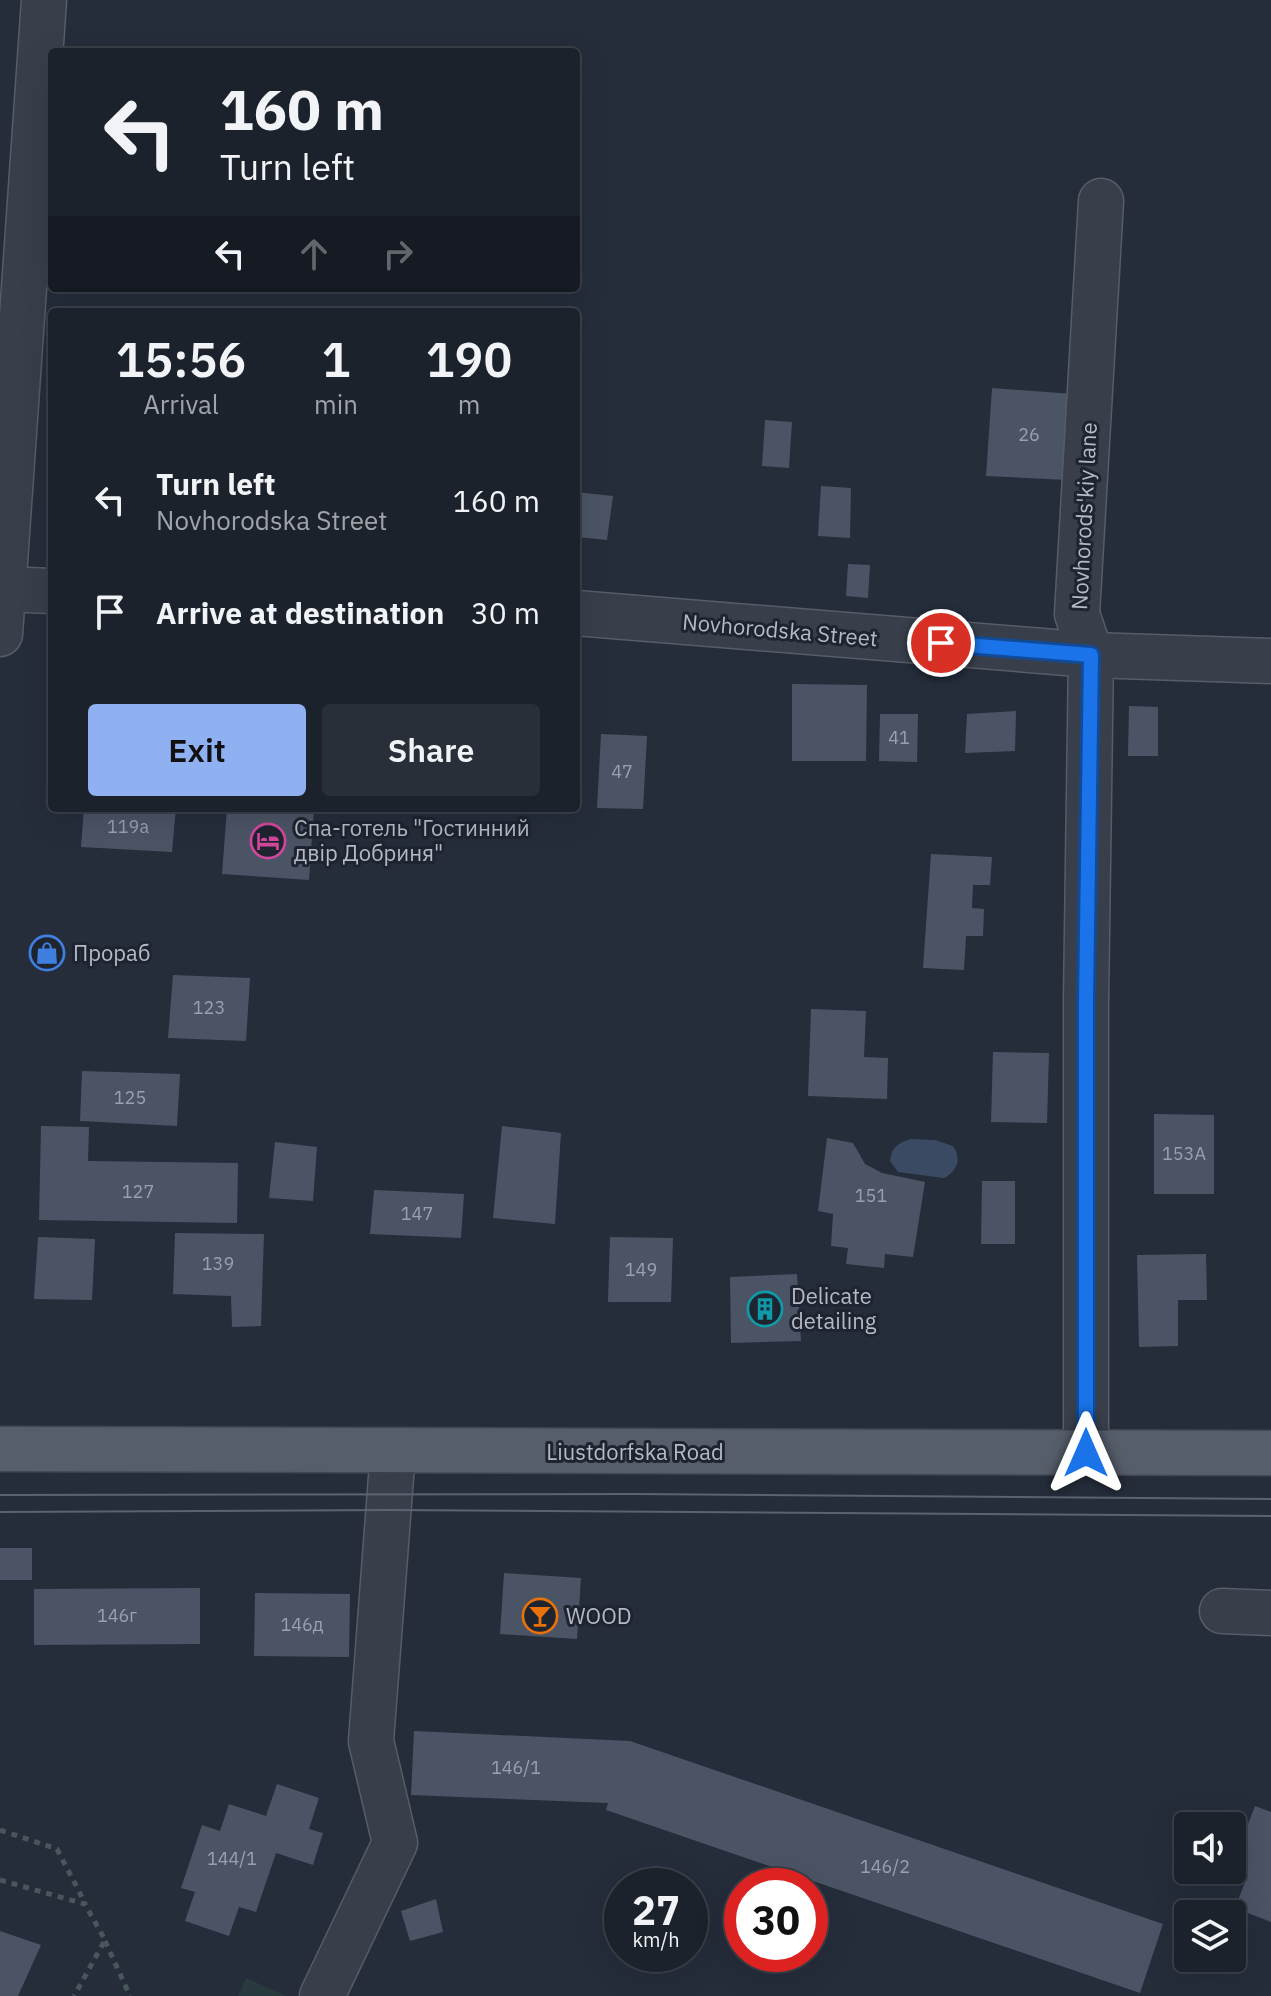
<!DOCTYPE html>
<html lang="en">
<head>
<meta charset="utf-8">
<style>
	body { margin:0; font-family:"IBM Plex Sans",sans-serif; background:#292f38; color:#f1f3f6; height:100vh; display:flex; flex-direction:column; font-size:30px; white-space:nowrap }
	* { box-sizing:border-box; margin:0 }
	p { font-size:26px; color:#a0a4a9 }
	.icon { flex:none; width:44px; height:44px; fill:none; stroke:currentColor; stroke-width:2; stroke-linecap:round; stroke-linejoin:round }
	.map { position:relative; flex:1; overflow:hidden }
	.details { position:absolute; left:48px; top:308px; width:532px; height:504px; display:flex; flex-direction:column; background:#1c222c; border-radius:8px; box-shadow:0 8px 32px #0002,0 0 0 2px #3a3f48 }
	.details>* { flex:none }
	.guide { position:absolute; left:48px; top:48px; width:532px; height:244px; border-radius:8px; box-shadow:0 8px 32px #0002,0 0 0 2px #3a3f48; background:#1c222c; color:#f1f3f6; overflow:hidden }
	.controls { position:absolute; left:1174px; top:1812px; display:grid; gap:16px }
	.controls a { display:grid; place-items:center; width:72px; height:72px; border-radius:8px; background:#1c222c; box-shadow:0 8px 32px #0002,0 0 0 2px #3a3f48; font-size:40px }
	.speed { position:absolute; left:604px; top:1868px; display:flex; gap:16px; font-size:40px; font-weight:700; text-align:center }
	.speed>* { display:grid; place-content:center; width:104px; height:104px; border-radius:50%; background:#1c222c; box-shadow:0 8px 32px #0002,0 0 0 2px #3a3f48; line-height:1 }
	.speed small { font-size:20px; font-weight:400 }
	.speed .limit { border:12px solid #d22; background:#fff; color:#111 }
	.pin { position:absolute; display:grid; place-items:center; width:68px; height:68px; color:#fff; margin:-34px; border:4px solid #fff; border-radius:50%; box-shadow:0 2px 8px #0007 }
	.me { position:absolute; width:88px; margin:-44px; rotate:0deg; stroke-linejoin:round; filter:drop-shadow(0 0 6px #0008) }
	.turn { display:flex; align-items:center; gap:28px; height:168px; padding:0 40px; font-size:36px }
	.turn .icon { width:104px; height:104px; stroke-width:2.5 }
	.turn b { display:block; font-size:56px; line-height:68px }
	.lanes { display:flex; align-items:center; height:76px; padding:0 40px; background:#0003; justify-content:center; gap:40px; direction:ltr }
	.lanes .off { opacity:.35 }
	.eta { display:flex; justify-content:space-evenly; align-items:center; height:136px; text-align:center }
	.eta b { font-size:48px; font-weight:600; line-height:56px }
	.cta { display:flex; gap:16px; margin-top:auto; padding:16px 40px }
	.cta a { flex:1; height:92px; border-radius:8px; background:#8fb0f1; color:#111; font-size:32px; font-weight:600; line-height:92px; text-align:center }
	.cta a+a { background:#292f38; color:#f1f3f6 }
	ul { padding:0; list-style:none }
	li { display:flex; align-items:center; gap:24px; height:112px; padding:0 40px }
	li div { flex:1 }
	li b { display:block; font-size:30px }
	li em { font-style:normal }
	.map>svg:first-child { display:block }
	.green { fill:#283a3d }
	.water { fill:#3b4a63 }
	.building { fill:#4b5465 }
	.lines { fill:none; stroke-linecap:round; stroke-linejoin:round }
	.minor-casing { stroke:#565d69; stroke-width:47 }
	.major-casing { stroke:#414854; stroke-width:47 }
	.path { stroke:#47575b; stroke-width:5; stroke-dasharray:6 6; stroke-linecap:butt }
	.minor { stroke:#383f4b; stroke-width:44 }
	.major { stroke:#565e6b; stroke-width:44 }
	.tram { stroke:#5b6372; stroke-width:2 }
	.route-casing { stroke:#114b97; stroke-width:20 }
	.route { stroke:#1a73e8; stroke-width:14 }
	.labels { text-anchor:middle; stroke-width:6; stroke-linejoin:round; paint-order:stroke }
	.number-label { font-size:18px; fill:#9aa0ae }
	.street-label { font-size:22px; fill:#b4bac7; stroke:#1e2430 }
	.poi-label { font-size:22px; fill:#b4bac7; stroke:#1e2430; text-anchor:start }
</style>
</head>
<body>
<div class="map">
<svg width="1271" height="1996" viewBox="0 0 1271 1996">
	<rect width="100%" height="100%" fill="#252d3b"/>
	<path class="green" d="M246,1978L286,1996H238Z"/>
	<path class="water" d="M910,1139L935,1140L953,1146C962,1159 957,1171 944,1178L898,1172L890,1161C892,1147 897,1144 910,1139Z"/>
	<g class="building">
		<path d="M992,388L1073,394L1067,480L986,476Z"/>
		<path d="M765,420L792,422L789,468L762,466Z"/>
		<path d="M821,486L851,488L850,538L818,536Z"/>
		<path d="M576,492L613,496L607,540L576,537Z"/>
		<path d="M848,564L870,565L868,598L846,596Z"/>
		<path d="M792,684L867,685L866,761H792Z"/>
		<path d="M1129,706L1158,707V756H1128Z"/>
		<path d="M1016,711L1015,751L965,753L967,714Z"/>
		<path d="M880,714H918L917,762L879,761Z"/>
		<path d="M601,734L647,736L643,809L597,808Z"/>
		<path d="M84,808H176L172,852L81,847Z"/>
		<path d="M227,808H314L309,880L222,874Z"/>
		<path d="M931,854L992,857L990,885H973L972,908L984,909L983,936H966L964,970L923,968Z"/>
		<path d="M173,975L250,978L246,1041L168,1038Z"/>
		<path d="M811,1009L866,1011L864,1057L888,1058L887,1099L808,1096Z"/>
		<path d="M993,1052L1049,1053L1047,1123L991,1122Z"/>
		<path d="M82,1071L180,1074L177,1126L80,1121Z"/>
		<path d="M1154,1114L1214,1115V1194H1154Z"/>
		<path d="M41,1126L89,1127L88,1161L238,1163L237,1223L39,1220Z"/>
		<path d="M502,1126L561,1133L555,1224L493,1218Z"/>
		<path d="M827,1138L853,1143L865,1164L882,1173L925,1182L913,1257L885,1254L884,1268L846,1264L848,1248L831,1246L833,1214L818,1211Z"/>
		<path d="M275,1142L317,1147L313,1201L269,1198Z"/>
		<path d="M982,1181H1015V1244H981Z"/>
		<path d="M374,1190L464,1194L461,1238L370,1234Z"/>
		<path d="M175,1233L264,1234L261,1326L232,1327L231,1296L173,1294Z"/>
		<path d="M38,1237L95,1239L92,1300L34,1299Z"/>
		<path d="M610,1237L673,1238L671,1302H608Z"/>
		<path d="M1206,1254L1207,1300H1178V1346L1139,1347L1137,1255Z"/>
		<path d="M797,1274L801,1341L731,1343L730,1277Z"/>
		<rect x="0" y="1548" width="32" height="32"/>
		<path d="M504,1573L581,1578L577,1639L500,1634Z"/>
		<path d="M200,1588V1644L34,1645V1589Z"/>
		<path d="M255,1593L350,1594L349,1657L254,1656Z"/>
		<path d="M414,1731L630,1741L1163,1924L1140,1993L606,1810L608,1803L411,1795Z"/>
		<path d="M277,1784L319,1798L309,1829L323,1833L313,1865L276,1853L256,1912L239,1907L229,1936L185,1921L195,1892L181,1888L202,1825L220,1831L229,1804L266,1816Z"/>
		<path d="M1255,1806L1271,1812V1922L1235,1908L1247,1877L1232,1871V1865Z"/>
		<path d="M436,1899L443,1932L410,1941L401,1911Z"/>
		<path d="M0,1931L41,1945L18,1996H0Z"/>
	</g>
	<g class="lines">
		<g class="minor-casing">
			<g id="minor">
				<path d="M3,589L52,591"/>
				<path d="M576,613L1091,655L1271,661"/>
				<path d="M0,634L44,0"/>
				<path d="M1086,1453V1001L1091,655L1077,614L1101,201"/>
				<path d="M1222,1611L1271,1613"/>
				<path d="M322,1996L395,1843L371,1741L393,1451"/>
			</g>
		</g>
		<g class="major-casing">
			<path id="major" d="M0,1449L1271,1453"/>
		</g>
		<g class="path">
			<path d="M0,1830L57,1849L85,1903"/>
			<path d="M0,1880L85,1904L105,1940L74,1996"/>
			<path d="M105,1941L130,1996"/>
		</g>
		<use href="#minor" class="minor"/>
		<use href="#major" class="major"/>
		<g class="tram">
			<path d="M0,1495L636,1494L1271,1499"/>
			<path d="M0,1512L389,1510L1271,1516"/>
		</g>
	</g>
	<g class="lines">
		<g class="route-casing">
			<path id="route" d="M941,643L1091,655L1086,1001V1453"/>
		</g>
		<use href="#route" class="route"/>
	</g>
	<defs>
		<g id="hotel-ring" transform="scale(1.8)"><circle r="9.5" fill="#1e2430" stroke="#d1479c" stroke-width="1.5"/><path d="M-6-4.5h1.5V1H6V5H4.5V3h-9V5H-6ZM-4 0a1.8 1.8 0 1 1 3.6 0ZM.5 0V-2.5h3Q6-2.5 6 0Z" fill="#d1479c"/></g>
		<g id="shop-ring" transform="scale(1.8)"><circle r="9.5" fill="#1e2430" stroke="#3f7fe0" stroke-width="1.5"/><path d="M-5-2.5h2.3a2.7 3.5 0 0 1 5.4 0H5L5.5 6h-11ZM-1.5-2.5h3a1.5 2.3 0 0 0-3 0Z" fill="#3f7fe0"/></g>
		<g id="building-ring" transform="scale(1.8)"><circle r="9.5" fill="#1e2430" stroke="#0f9aa8" stroke-width="1.5"/><path d="M-4-6H4V6H1V3H-1V6H-4ZM-2.5-4.3h1.7v1.8h-1.7ZM.8-4.3h1.7v1.8H.8ZM-2.5-1h1.7V.8h-1.7ZM.8-1h1.7V.8H.8Z" fill="#0f9aa8"/></g>
		<g id="bar-ring" transform="scale(1.8)"><circle r="9.5" fill="#1e2430" stroke="#e8710a" stroke-width="1.5"/><path d="M-6-5H6L.8 .8V4.5H3.5V6h-7V4.5H-.8V.8Z" fill="#e8710a"/></g>
	</defs>
	<g fill-rule="evenodd">
		<use href="#hotel-ring" x="268" y="841"/>
		<use href="#shop-ring" x="47" y="953"/>
		<use href="#building-ring" x="765" y="1309"/>
		<use href="#bar-ring" x="540" y="1616"/>
	</g>
	<g class="labels">
		<g class="number-label">
			<text x="1029" y="441">26</text>
			<text x="899" y="744">41</text>
			<text x="622" y="778">47</text>
			<text x="128" y="833">119а</text>
			<text x="209" y="1014">123</text>
			<text x="130" y="1104">125</text>
			<text x="1184" y="1160">153А</text>
			<text x="138" y="1198">127</text>
			<text x="871" y="1202">151</text>
			<text x="417" y="1220">147</text>
			<text x="218" y="1270">139</text>
			<text x="641" y="1276">149</text>
			<text x="117" y="1622">146г</text>
			<text x="302" y="1631">146д</text>
			<text x="516" y="1774">146/1</text>
			<text x="232" y="1865">144/1</text>
			<text x="885" y="1873">146/2</text>
		</g>
		<g class="street-label">
			<text transform="translate(1084 516) rotate(-87)" y="8">Novhorods'kiy lane</text>
			<text transform="translate(780 630) rotate(5)" y="8">Novhorodska Street</text>
			<text x="635" y="1460">Liustdorfska Road</text>
		</g>
		<g class="poi-label">
			<text x="294" y="836">Спа-готель "Гостинний<tspan x="294" dy="25">двір Добриня"</tspan></text>
			<text x="73" y="961">Прораб</text>
			<text x="791" y="1304">Delicate<tspan x="791" dy="25">detailing</tspan></text>
			<text x="566" y="1624">WOOD</text>
		</g>
	</g>
</svg>
<div class="controls">
<a><svg class="icon" aria-label="sound" viewBox="0 0 24 24"><path d="M4 9h4l5-4v14l-5-4H4zM17 9q2 3 0 6"/></svg></a>
<a><svg class="icon" aria-label="layers" viewBox="0 0 24 24"><path d="M12 4l9 5-9 5-9-5zM3 14l9 5 9-5"/></svg></a>
</div>
<div class="speed"><div>27<small>km/h</small></div><div class="limit">30</div></div>
<div class="pin" style="left:941px;top:643px;background:#d93025"><svg class="icon" aria-label="arrive" viewBox="0 0 24 24"><path d="M6 21V4h12l-3 4 3 4H6"/></svg></div>
<svg class="me" style="left:1086px;top:1453px" viewBox="-20 -20 40 40"><path d="M0-17L14 15 0 8-14 15z" fill="#1a73e8" stroke="#fff" stroke-width="4"/></svg>
<div class="guide">
<div class="turn"><svg class="icon" aria-label="left" viewBox="0 0 24 24"><path d="M17 20v-9H6M10 6l-5 5 5 5"/></svg><div><b>160 m</b>Turn left</div></div>
<div class="lanes"><svg class="icon" aria-label="left" viewBox="0 0 24 24"><path d="M17 20v-9H6M10 6l-5 5 5 5"/></svg><svg class="icon off" aria-label="ahead" viewBox="0 0 24 24"><path d="M12 20V5M6 11l6-6 6 6"/></svg><svg class="icon off" aria-label="right" viewBox="0 0 24 24"><path d="M7 20v-9h11M14 6l5 5-5 5"/></svg></div>
</div>
<section class="details">
<div class="eta">
<div><b>15:56</b><p>Arrival</p></div>
<div><b>1</b><p>min</p></div>
<div><b>190</b><p>m</p></div>
</div>
<ul>
<li><svg class="icon" aria-label="left" viewBox="0 0 24 24"><path d="M17 20v-9H6M10 6l-5 5 5 5"/></svg><div><b>Turn left</b><p>Novhorodska Street</p></div><em>160 m</em></li>
<li><svg class="icon" aria-label="arrive" viewBox="0 0 24 24"><path d="M6 21V4h12l-3 4 3 4H6"/></svg><div><b>Arrive at destination</b></div><em>30 m</em></li>
</ul>
<div class="cta"><a>Exit</a><a>Share</a></div>
</section>
</div>
</body>
</html>
